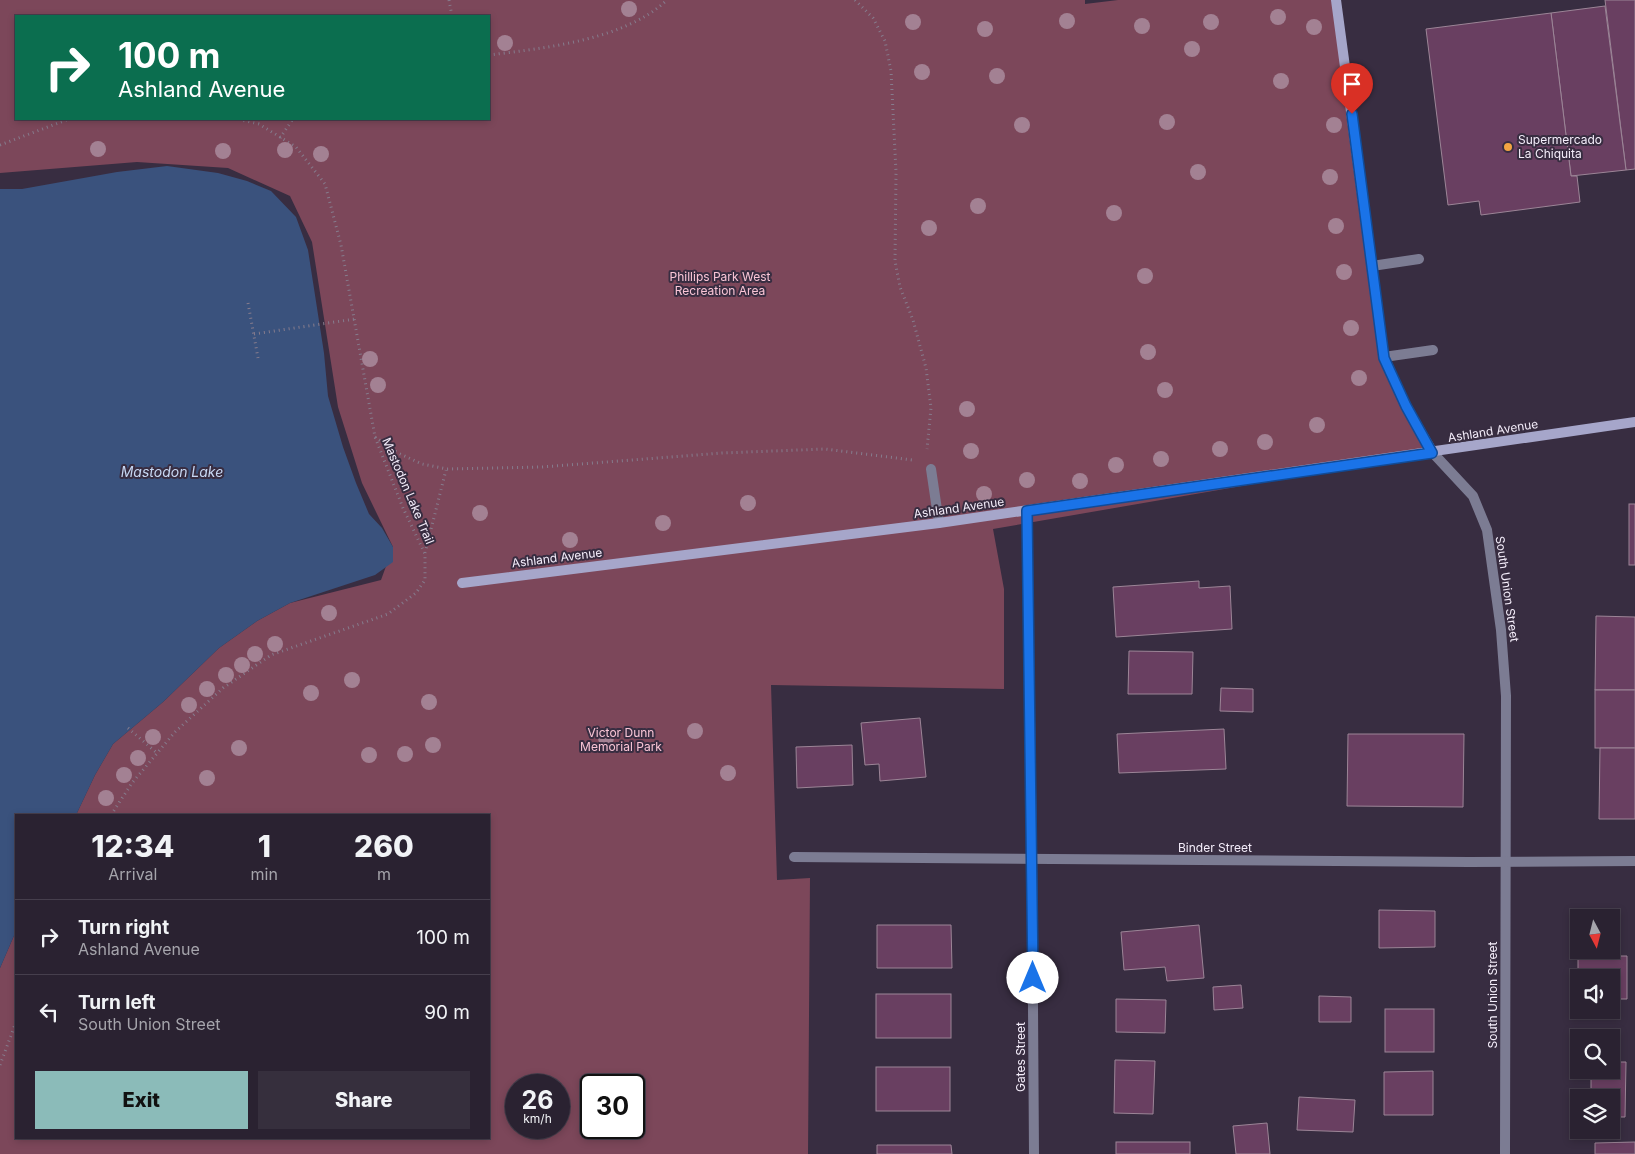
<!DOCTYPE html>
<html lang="en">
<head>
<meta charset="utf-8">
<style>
	body { margin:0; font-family:Inter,sans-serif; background:#362f3d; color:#f1f3f6; height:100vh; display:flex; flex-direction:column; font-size:19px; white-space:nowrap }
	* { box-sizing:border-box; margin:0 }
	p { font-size:16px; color:#a5a4ab }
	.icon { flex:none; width:28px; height:28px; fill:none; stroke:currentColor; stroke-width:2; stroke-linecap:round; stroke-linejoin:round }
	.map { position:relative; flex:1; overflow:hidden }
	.drawer { position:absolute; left:15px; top:814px; width:475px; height:325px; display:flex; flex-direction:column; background:#2a2231; border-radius:0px; box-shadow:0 2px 8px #0003,0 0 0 1px #463f4d }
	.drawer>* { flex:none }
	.hud { position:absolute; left:15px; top:15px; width:475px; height:105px; border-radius:0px; box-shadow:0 2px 8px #0003,0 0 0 1px #463f4d; background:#0b6e4f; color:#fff; overflow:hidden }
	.needle { width:32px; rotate:173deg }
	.tools { position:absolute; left:1570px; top:909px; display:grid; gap:10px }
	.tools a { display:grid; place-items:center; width:50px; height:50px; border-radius:0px; background:#2a2231; box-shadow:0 2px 8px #0003,0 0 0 1px #463f4d; font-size:25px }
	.speed { position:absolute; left:505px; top:1074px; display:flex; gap:10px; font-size:25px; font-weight:700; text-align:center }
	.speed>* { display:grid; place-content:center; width:65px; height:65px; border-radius:50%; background:#2a2231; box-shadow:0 2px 8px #0003,0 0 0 1px #463f4d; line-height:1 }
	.speed small { font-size:12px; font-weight:400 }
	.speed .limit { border:2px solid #111; border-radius:8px; background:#fff; color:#111 }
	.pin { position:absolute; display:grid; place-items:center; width:42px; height:42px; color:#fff; margin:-51px -21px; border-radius:50% 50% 50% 0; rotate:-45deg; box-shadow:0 0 5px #0007 }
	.pin .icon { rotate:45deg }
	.me { position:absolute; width:55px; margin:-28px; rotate:0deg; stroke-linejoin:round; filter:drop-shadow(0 0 4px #0008) }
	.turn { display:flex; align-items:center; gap:18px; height:105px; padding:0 20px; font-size:22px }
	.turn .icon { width:65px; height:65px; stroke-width:2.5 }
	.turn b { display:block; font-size:35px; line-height:42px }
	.eta { display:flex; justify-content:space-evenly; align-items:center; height:85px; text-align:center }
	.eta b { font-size:30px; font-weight:800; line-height:35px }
	.cta { display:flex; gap:10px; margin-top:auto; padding:10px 20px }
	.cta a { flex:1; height:58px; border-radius:0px; background:#8bbbb9; color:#111; font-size:20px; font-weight:800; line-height:58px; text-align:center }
	.cta a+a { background:#362f3d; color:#f1f3f6 }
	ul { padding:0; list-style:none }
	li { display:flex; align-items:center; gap:15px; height:75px; padding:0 20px; border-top:1px solid #463f4d }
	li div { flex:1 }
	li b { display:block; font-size:19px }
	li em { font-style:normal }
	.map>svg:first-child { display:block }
	.green { fill:#7c475a; fill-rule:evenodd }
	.water { fill:#3a527d }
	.building { fill:#693f61; stroke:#9c8597 }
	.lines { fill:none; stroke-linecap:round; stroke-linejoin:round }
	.path { stroke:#867c8d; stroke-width:3; stroke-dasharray:1 4; stroke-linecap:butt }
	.lane { stroke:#7c7c93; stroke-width:10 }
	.street { stroke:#7c7c93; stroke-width:10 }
	.secondary { stroke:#a6a6ca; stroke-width:10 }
	.tree { fill:#a38193 }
	.route-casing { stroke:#114b97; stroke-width:12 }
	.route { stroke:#1a73e8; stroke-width:9 }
	.poi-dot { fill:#f3a443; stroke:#382d41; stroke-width:2 }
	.labels { text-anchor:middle; stroke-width:4; stroke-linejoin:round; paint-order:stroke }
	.poi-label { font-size:12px; fill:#f4edfa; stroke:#382d41; text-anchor:start }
	.park-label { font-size:12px; fill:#fac5d6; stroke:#382d41 }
	.street-label { font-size:12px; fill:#f4edfa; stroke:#382d41 }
	.water-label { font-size:14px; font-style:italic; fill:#c7d7f3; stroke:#382d41 }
</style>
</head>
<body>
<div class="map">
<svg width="1635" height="1154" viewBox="0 0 1635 1154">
	<rect width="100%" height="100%" fill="#382d41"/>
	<path class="green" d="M0,0H1085V4L1118,0H1336L1384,357L1433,453L993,529L1004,589V689L771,685L777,880L810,878L808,1154H0V968L16,931V1138H489V815H76L95,775L113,744L163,702L219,648L257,621L290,603L381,580L393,547L362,483L338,407L312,242L290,196L228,168L137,162L0,173ZM16,16H489V119H16ZM516,1085H559V1128H516ZM591,1085H634V1128H591Z"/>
	<path class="water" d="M167,166L218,173L247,181L271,191L296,217L308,250L324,353L328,396L343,447L356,483L369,514L382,528L393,547V562L375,575L290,603L257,621L219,648L163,702L113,744L95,775L76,815H16V931L0,968V189H22L117,172Z"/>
	<g class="building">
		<path d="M1605,0H1635V169L1626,170Z"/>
		<path d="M1605,6L1626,170L1571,176L1551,13Z"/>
		<path d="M1551,13L1571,176H1577L1580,202L1481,215L1479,201L1448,205L1426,29Z"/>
		<rect x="1629" y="504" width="6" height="61"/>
		<path d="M1199,581V588L1230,586L1232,629L1116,637L1113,587Z"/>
		<path d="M1596,616L1635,617V690H1595Z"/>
		<path d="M1129,651L1193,652L1192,694H1128Z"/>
		<path d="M1221,688L1253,689V712L1220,711Z"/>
		<rect x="1595" y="690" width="40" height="58"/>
		<path d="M920,718L926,777L880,781L879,764L865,765L861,723Z"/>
		<path d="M1224,729L1226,769L1119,773L1117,734Z"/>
		<path d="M1348,734H1464L1463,807L1347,806Z"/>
		<path d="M852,745L853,785L797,788L796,747Z"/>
		<path d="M1600,748H1635V819H1599Z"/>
		<path d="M1379,910L1435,911V947L1379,948Z"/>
		<path d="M877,925H951L952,968H877Z"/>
		<path d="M1199,925L1204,978L1167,981L1165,967L1124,970L1121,932Z"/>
		<path d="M1578,956H1627V999H1611V978H1579L1578,999Z"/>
		<path d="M1241,985L1243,1008L1214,1010L1213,987Z"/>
		<rect x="876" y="994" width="75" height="44"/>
		<path d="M1319,996L1351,997V1022H1319Z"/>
		<path d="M1116,999L1166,1000L1165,1033L1116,1032Z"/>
		<rect x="1385" y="1009" width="49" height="43"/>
		<path d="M1115,1060L1155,1061L1153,1114L1114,1113Z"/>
		<path d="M1611,1062H1626L1625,1117H1611V1098H1591V1070H1611Z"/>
		<rect x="876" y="1067" width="74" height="44"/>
		<path d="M1433,1071V1115H1384V1072Z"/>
		<path d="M1299,1097L1355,1100L1353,1132L1297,1130Z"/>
		<path d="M1267,1123L1270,1154H1236L1233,1126Z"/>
		<rect x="1116" y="1142" width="74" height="12"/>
		<path d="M1635,1142V1154H1595V1143Z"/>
		<path d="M877,1145H951L952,1154H877Z"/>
	</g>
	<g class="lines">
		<g class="path">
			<path d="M449,0L452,16"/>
			<path d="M855,0L873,18L885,41L891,71L896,172L895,261L900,287L913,320L926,368L931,408L927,449"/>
			<path d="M489,55C545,48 625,40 667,0"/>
			<path d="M280,138L293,119"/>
			<path d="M0,145L69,119"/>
			<path d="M248,303L258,358"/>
			<path d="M254,334L355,319"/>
			<path d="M375,437L398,453L422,464L447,469L542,467L722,453L825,449L912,460"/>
			<path d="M425,553L446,470"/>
			<path d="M128,728L157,753"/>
			<path d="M111,815L132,783L175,732L223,688L271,655L388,614L416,593L425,580V554L403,508L375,437L341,245L325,184L296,147L259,124L237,119"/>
			<path d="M0,1065L16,1022"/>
		</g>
		<g class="lane">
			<path d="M1372,266L1419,259"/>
			<path d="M1384,357L1433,350"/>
		</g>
		<g class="street">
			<path d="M1433,453L1473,496L1487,530L1501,630L1506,696L1505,1154"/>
			<path d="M931,469L939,523"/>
			<path d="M1027,511L1032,860L1034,1154"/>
			<path d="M794,857L1469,862L1635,861"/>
		</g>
		<g class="secondary">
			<path d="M1336,0L1384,357L1406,406L1433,453"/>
			<path d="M462,583L939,523L1635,422"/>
		</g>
	</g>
	<g class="tree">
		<circle cx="629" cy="9" r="8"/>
		<circle cx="1278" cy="17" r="8"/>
		<circle cx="1067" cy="21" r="8"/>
		<circle cx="913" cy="22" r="8"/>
		<circle cx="1211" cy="22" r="8"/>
		<circle cx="1142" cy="26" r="8"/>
		<circle cx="1314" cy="27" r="8"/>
		<circle cx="985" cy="29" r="8"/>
		<circle cx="505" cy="43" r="8"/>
		<circle cx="1192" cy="49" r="8"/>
		<circle cx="922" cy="72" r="8"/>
		<circle cx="997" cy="76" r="8"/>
		<circle cx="1281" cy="81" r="8"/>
		<circle cx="1167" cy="122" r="8"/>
		<circle cx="1022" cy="125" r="8"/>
		<circle cx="1334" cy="125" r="8"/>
		<circle cx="98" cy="149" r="8"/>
		<circle cx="285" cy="150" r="8"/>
		<circle cx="223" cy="151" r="8"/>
		<circle cx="321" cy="154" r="8"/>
		<circle cx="1198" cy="172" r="8"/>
		<circle cx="1330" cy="177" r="8"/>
		<circle cx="978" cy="206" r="8"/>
		<circle cx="1114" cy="213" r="8"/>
		<circle cx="1336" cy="226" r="8"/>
		<circle cx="929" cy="228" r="8"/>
		<circle cx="1344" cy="272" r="8"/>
		<circle cx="1145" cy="276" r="8"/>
		<circle cx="1351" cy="328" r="8"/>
		<circle cx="1148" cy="352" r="8"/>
		<circle cx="370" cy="359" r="8"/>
		<circle cx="1359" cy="378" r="8"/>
		<circle cx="378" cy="385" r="8"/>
		<circle cx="1165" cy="390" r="8"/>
		<circle cx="967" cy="409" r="8"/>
		<circle cx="1317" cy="425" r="8"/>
		<circle cx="1265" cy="442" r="8"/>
		<circle cx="1220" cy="449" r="8"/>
		<circle cx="971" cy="451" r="8"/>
		<circle cx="1161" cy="459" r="8"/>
		<circle cx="1116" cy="465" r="8"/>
		<circle cx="1027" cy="480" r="8"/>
		<circle cx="1080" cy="481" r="8"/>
		<circle cx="984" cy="494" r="8"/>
		<circle cx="748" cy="503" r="8"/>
		<circle cx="480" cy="513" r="8"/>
		<circle cx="663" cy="523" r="8"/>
		<circle cx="570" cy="540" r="8"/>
		<circle cx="329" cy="613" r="8"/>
		<circle cx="275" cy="644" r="8"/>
		<circle cx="255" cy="654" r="8"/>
		<circle cx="242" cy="665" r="8"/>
		<circle cx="226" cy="675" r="8"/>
		<circle cx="352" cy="680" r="8"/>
		<circle cx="207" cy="689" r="8"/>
		<circle cx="311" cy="693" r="8"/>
		<circle cx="429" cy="702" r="8"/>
		<circle cx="189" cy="705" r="8"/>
		<circle cx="695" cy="731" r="8"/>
		<circle cx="153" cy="737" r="8"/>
		<circle cx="606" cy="738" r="8"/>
		<circle cx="433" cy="745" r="8"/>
		<circle cx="239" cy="748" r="8"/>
		<circle cx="405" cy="754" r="8"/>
		<circle cx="369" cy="755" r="8"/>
		<circle cx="138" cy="758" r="8"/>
		<circle cx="728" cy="773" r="8"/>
		<circle cx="124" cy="775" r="8"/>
		<circle cx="207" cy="778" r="8"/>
		<circle cx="106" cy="798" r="8"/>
	</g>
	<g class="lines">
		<g class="route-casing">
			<path id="route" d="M1033,978L1027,511L1432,453L1406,406L1384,358L1352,114"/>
		</g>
		<use href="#route" class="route"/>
	</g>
	<circle class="poi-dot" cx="1508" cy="147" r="5"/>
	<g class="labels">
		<g class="poi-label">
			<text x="1518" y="144">Supermercado<tspan x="1518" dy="14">La Chiquita</tspan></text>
		</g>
		<g class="park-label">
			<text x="720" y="281">Phillips Park West<tspan x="720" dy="14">Recreation Area</tspan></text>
			<text x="621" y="737">Victor Dunn<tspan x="621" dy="14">Memorial Park</tspan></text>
		</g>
		<g class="street-label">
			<text transform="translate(1493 431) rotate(-9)" y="4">Ashland Avenue</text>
			<text transform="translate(408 491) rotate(67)" y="4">Mastodon Lake Trail</text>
			<text transform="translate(959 508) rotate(-8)" y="4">Ashland Avenue</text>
			<text transform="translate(557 558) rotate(-7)" y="4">Ashland Avenue</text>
			<text transform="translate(1507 589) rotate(82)" y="4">South Union Street</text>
			<text x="1215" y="852">Binder Street</text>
			<text transform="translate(1493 995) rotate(-90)" y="4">South Union Street</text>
			<text transform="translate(1021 1057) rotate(-90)" y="4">Gates Street</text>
		</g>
		<g class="water-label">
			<text x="172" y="477">Mastodon Lake</text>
		</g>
	</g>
</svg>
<div class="tools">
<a><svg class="needle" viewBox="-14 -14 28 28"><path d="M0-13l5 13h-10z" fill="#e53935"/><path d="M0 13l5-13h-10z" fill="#a5a4ab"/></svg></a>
<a><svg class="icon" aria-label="sound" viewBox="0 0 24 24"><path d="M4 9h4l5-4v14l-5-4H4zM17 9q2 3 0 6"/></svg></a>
<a><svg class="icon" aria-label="search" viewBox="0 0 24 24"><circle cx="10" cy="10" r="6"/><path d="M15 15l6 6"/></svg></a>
<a><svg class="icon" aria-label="layers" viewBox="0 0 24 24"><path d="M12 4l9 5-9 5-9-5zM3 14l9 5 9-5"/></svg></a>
</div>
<div class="speed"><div>26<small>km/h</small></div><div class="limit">30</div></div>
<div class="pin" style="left:1352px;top:114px;background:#d93025"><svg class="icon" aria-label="arrive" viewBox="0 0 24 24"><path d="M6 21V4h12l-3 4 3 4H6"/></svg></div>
<svg class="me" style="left:1033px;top:978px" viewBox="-20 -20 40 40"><circle r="19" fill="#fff"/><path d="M0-13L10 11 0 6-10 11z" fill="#1a73e8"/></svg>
<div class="hud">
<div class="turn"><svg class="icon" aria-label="right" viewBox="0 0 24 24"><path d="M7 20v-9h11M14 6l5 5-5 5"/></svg><div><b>100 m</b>Ashland Avenue</div></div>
</div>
<section class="drawer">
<div class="eta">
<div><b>12:34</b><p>Arrival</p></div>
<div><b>1</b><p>min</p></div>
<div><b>260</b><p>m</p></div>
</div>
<ul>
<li><svg class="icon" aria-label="right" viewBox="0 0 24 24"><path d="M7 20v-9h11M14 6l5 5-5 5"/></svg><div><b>Turn right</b><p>Ashland Avenue</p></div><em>100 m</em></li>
<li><svg class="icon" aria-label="left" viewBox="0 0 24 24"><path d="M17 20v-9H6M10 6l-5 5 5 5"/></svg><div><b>Turn left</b><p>South Union Street</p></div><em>90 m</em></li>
</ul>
<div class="cta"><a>Exit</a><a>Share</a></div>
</section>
</div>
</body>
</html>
